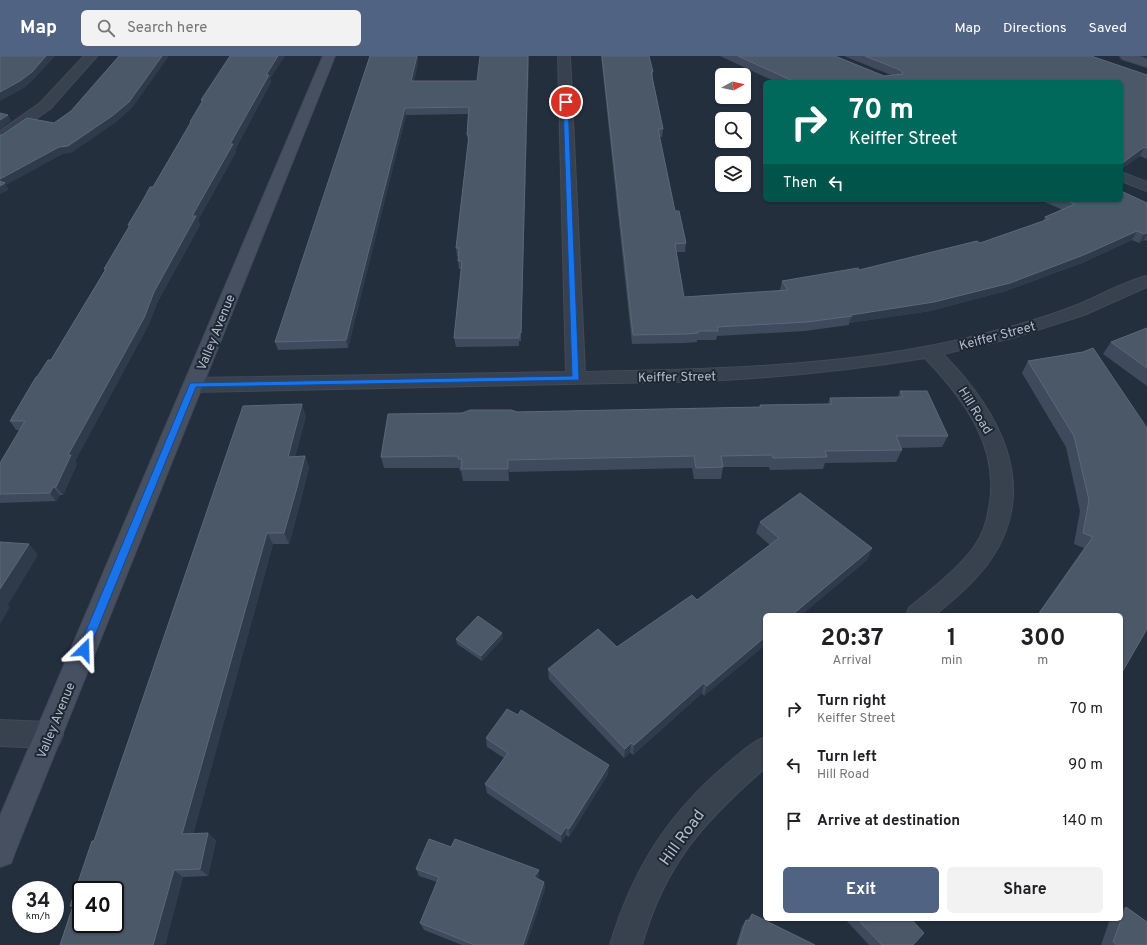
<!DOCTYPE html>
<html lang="en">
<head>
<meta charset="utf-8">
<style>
	body { margin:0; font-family:Overpass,sans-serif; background:#f2f2f2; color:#202124; height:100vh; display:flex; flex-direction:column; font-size:15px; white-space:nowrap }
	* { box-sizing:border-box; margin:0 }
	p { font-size:13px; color:#757577 }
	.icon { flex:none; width:22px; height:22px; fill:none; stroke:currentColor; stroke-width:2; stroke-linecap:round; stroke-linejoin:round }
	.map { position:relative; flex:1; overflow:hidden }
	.details { position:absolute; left:763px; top:557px; width:360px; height:308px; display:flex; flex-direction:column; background:#fff; border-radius:6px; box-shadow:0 1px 3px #0004 }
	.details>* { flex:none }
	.banner { position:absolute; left:763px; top:24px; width:360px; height:122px; border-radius:6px; box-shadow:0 1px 3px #0004; background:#00695c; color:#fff; overflow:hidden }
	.needle { width:26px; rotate:82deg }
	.tools { position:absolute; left:715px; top:12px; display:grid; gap:8px }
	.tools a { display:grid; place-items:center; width:36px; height:36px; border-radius:6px; background:#fff; box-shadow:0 1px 3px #0004; font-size:20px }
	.speed { position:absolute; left:12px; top:825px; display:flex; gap:8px; font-size:20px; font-weight:700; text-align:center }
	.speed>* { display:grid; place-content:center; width:52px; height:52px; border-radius:50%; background:#fff; box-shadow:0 1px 3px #0004; line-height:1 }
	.speed small { font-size:10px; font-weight:400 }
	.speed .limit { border:2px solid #111; border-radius:6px; background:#fff; color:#111 }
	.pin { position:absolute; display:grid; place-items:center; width:34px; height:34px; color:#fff; margin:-17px; border:2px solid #fff; border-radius:50%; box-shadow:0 1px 4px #0007 }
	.me { position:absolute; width:44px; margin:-22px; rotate:22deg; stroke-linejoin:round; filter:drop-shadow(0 0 3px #0008) }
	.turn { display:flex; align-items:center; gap:14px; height:84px; padding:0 20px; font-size:18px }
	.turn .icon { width:52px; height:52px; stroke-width:2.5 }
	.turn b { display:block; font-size:28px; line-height:34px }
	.then { display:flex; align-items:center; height:38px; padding:0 20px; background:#0003; gap:8px; font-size:15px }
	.eta { display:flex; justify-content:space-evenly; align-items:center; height:68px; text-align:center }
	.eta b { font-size:24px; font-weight:700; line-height:28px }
	.cta { display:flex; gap:8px; margin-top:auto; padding:8px 20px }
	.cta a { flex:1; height:46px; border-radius:6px; background:#506383; color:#fff; font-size:16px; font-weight:700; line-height:46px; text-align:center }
	.cta a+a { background:#f2f2f2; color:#202124 }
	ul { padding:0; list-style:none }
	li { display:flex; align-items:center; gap:12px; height:56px; padding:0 20px }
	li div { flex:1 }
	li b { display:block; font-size:15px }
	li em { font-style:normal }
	header { display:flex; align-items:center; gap:24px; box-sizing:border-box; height:56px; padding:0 20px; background:#506383; color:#fff }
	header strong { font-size:19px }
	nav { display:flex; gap:22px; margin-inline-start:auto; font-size:14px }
	.search { width:280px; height:36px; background:#f2f2f2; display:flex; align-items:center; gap:10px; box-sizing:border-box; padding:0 14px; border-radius:6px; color:#757577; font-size:15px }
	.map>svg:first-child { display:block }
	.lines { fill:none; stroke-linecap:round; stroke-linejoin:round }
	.street-casing { stroke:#414a57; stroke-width:2 }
	.secondary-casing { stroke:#414a57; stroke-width:2 }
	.street { fill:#38414e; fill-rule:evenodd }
	.secondary { fill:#465061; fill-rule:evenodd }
	.wall { fill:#3f4b5c }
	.shaded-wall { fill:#2f3b4b }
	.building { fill:#4b5868; stroke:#5c6777; fill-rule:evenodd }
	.route { fill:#1a73e8; stroke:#114b97 }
	.labels { text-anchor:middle; stroke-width:4; stroke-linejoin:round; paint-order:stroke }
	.street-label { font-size:13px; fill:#b4bcc9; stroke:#1d2633 }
	.near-street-label { font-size:16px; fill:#b4bcc9; stroke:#1d2633 }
</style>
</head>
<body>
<header>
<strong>Map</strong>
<div class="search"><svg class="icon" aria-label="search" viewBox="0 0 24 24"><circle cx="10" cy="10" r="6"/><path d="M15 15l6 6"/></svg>Search here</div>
<nav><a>Map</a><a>Directions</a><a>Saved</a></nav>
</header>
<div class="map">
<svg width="1147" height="889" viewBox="0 0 1147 889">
	<rect width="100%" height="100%" fill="#242f3e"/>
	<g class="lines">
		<g class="street-casing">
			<g id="street">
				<path d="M84,0H97L50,53L5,84L0,85V75L40,47Z"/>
				<path d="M558,0H570L585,316C724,313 868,311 1002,273C1025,267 1049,260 1072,251C1097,242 1121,226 1147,220V231L1084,259L1012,282L943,298C998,354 1041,429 991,503C976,525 955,542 935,559H906L909,552C932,533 956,515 974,491C982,480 987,466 989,452C1001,392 964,343 925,302C853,314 781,321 708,325L193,336L186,334L183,329L186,324L193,322L566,316Z"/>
				<path d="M1121,116L1147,126V135L1121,125Z"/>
				<path d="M0,664L49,666L59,670L63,679L59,688L49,692L0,690Z"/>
				<path d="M765,681V712C704,765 664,809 642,889H610C632,815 667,759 726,709C738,699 750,687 765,681Z"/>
			</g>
		</g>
		<g class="secondary-casing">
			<g id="secondary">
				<path d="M323,0H335L15,796L11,807L0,811V760Z"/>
				<path d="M1120,0H1138L1147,3V11L1122,3Z"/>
			</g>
		</g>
		<use href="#street" class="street"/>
		<use href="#secondary" class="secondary"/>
	</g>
	<g class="wall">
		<path d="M529,0L521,285H519V290L456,291L454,282L461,213H459L458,205V200H457L456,192L468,86L467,79L468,58L406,59L348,292L278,294L275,286L418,1V7L414,25H477Z"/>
		<path d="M601,0H649L653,16V24L663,73L662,81H659L675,155L686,187L685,196H676L684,241L780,235V234L782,225L859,214L980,187L1043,165L1045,161L1063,154L1040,144H1121L1147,147V185L1144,184L1139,187L1132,184L1082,207L1006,235L930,255L849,267V269L805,275L717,280L716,284H697V286L685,287L632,288Z"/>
		<path d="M720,0H835L884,20L891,19L844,0H1091L1147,19V103L1140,100L1121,113V26H776Z"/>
		<path d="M270,23L271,26L235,94L236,96L198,164L200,169L158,245L148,270L75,405L77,408L63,439H60L56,445L0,447V407L20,374H16L10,365L37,321L51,304L105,214L104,213L129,171L128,169L153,131L190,67V66L202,46L201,44Z"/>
		<path d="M1147,272V330L1103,298L1111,286Z"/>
		<path d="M1083,296L1121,559H1037L1084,492L1074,488L1080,455L1066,391L1022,317L1028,305Z"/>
		<path d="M900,335L948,380L942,391L901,392L902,394L896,406L825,407L823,413L770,414L769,411H723L721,423H694L692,412L509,416V425H463L461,415H460L459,412H384L381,401L517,356L759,351L760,349L828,348L830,342L898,341Z"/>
		<path d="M306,360L295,401L305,400L309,412L300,447L289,488H273L193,778L208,777L216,785L208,820L183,821L165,889H60L73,852L70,850L94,785Z"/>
		<path d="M760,466L872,492L867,504L801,559H765V589L704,640L702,637L633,699L630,696L624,702L549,623L548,613L617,591L697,544L770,489L756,477Z"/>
		<path d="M503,582L482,605L457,588L456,583Z"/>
		<path d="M486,682L608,718L569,781L566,779L561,787L487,737L485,728L504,702L487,691Z"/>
		<path d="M451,791L539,814V821L538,823L544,826L545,833L526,889H462L424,874L420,867L437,826L419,820L416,813Z"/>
		<path d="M1126,851L1147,889H1101L1110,863H1121V854Z"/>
		<path d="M752,858L815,889H736L742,870L746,864H747Z"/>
		<path d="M845,863H911L913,889H869Z"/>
	</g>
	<g class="shaded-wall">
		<path d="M46,0H55L35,22L24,32L0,45V36Z"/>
		<path d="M162,0H169L132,52L115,67L71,97L63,98L6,129L9,134L0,138V123Z"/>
		<path d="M278,0H285L270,23L271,26L235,94L236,96L198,164L200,169L158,245L148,270L75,405L77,408L63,439L56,431L68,399L154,236L192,160L230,88L266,19Z"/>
		<path d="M415,0H418V7L413,32L411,25Z"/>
		<path d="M528,0H529L521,285V277Z"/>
		<path d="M405,52L406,59L348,292L346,284Z"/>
		<path d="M8,59L11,65L0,73V64Z"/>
		<path d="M1144,91L1140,100L1121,113V108Z"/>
		<path d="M1137,175L1132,184L1082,207L1006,235L930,255L849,267L852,260L851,259Z"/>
		<path d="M1147,177V179L1144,184L1139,187L1144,178Z"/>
		<path d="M302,348L306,360L292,412L288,401Z"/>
		<path d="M305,400L309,412L289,488L284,477Z"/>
		<path d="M508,404L509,416V425L508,413Z"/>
		<path d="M53,431L60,439L56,445L50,437Z"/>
		<path d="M267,477L273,488L191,786L182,778Z"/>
		<path d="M29,488L38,499L8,549L10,551L0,568V533Z"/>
		<path d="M872,492L867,504L801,559H792Z"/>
		<path d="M502,577L503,582L482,605L481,600Z"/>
		<path d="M765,581V589L704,640L707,630Z"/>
		<path d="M704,627L702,637L633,699L634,689Z"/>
		<path d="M631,687L630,696L624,702L625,693Z"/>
		<path d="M609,709L608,718L569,781V773Z"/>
		<path d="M566,771V779L561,787V779Z"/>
		<path d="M208,777L216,785L208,820L200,813Z"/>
		<path d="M174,814L183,821L165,889H153Z"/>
		<path d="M539,814V821L535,828L534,821Z"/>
		<path d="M544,826L545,833L534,867L526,889H523Z"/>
	</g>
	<g class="building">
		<path d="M0,0H46L32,16L20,25L0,36Z"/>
		<path d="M119,0H162L129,46L112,60L68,90L59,91L0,123V79H2L27,62L54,67L71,55Z"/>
		<path d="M230,0H278L266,19H269L230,88H233L192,160H196L154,236L144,262L68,399H71L56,431H53L50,437L0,438V407L25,365H10L36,321H37L48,304H51L106,213H104L130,169H128L143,144L150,131H153L191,66H190L203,44H201Z"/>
		<path d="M370,0H417L411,25H477L480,0H528L521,277H519V282H454L462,205H458L459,192H456L469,79H467L469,51L405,52L346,284L275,286Z"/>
		<path d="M602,0H649L653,16H651L663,73H658L675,155H679L686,187L675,188L684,241L788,234L782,225L858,212L859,214L977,185L980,187L1049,163L1045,161L1075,148L1065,144H1121V135L1147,147V177L1144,178L1137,175L1086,198L1010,227L934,246L851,259L852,260L807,266L717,271L718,275H698V277L686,278L633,279Z"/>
		<path d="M738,0H835L884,20L903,18L900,14L865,0H1091L1147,19V92L1144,91L1121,108V26H795Z"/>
		<path d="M0,57L8,59L0,64Z"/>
		<path d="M0,125L5,127L0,130Z"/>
		<path d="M1147,272V312L1111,286Z"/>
		<path d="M1093,292L1147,372V573L1121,618V559H1038L1093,481L1083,477L1089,444L1074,380L1028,305L1083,296Z"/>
		<path d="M900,335H927L948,380H896L902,394L825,395L827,401L773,402L772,399L721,400L723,411L696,412L694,400L508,404V413H461L462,403H458V400L381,401L388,358L462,357L470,354H511L517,356L761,351L760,349L832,348L830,342L903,341Z"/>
		<path d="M302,348L288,401L305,400L296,435L284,477H267L182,778L208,777L200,813L174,814L153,889H60L73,850H70L92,785H94L243,350ZM81,834H115V868H81Z"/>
		<path d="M800,437L872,492L792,559H765V581L707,630L704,627L634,689L631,687L625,693L548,613L598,573L617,591L692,539L697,544L779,482L760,466Z"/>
		<path d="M0,486L29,488L0,533Z"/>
		<path d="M478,560L502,577L481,600L456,583Z"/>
		<path d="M507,653L518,659L521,654L609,709L569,773L566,771L561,779L485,728L508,697L486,682Z"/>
		<path d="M429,783L451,791L455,783L539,814L534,821L544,826L523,889H475L420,867L439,821L416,813Z"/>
		<path d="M1126,851L1147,866V889H1117L1113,886Z"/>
		<path d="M752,858L815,889H738L746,864L750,865Z"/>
		<path d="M857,863H911L924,877L913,889H882Z"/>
	</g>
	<path class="route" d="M566,44L568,46L579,324L196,331L89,594L87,598L84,599L80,598L78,594L190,327L572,320L563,46Z"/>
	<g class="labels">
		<g class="street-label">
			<text transform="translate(215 276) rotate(-68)" y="5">Valley Avenue</text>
			<text transform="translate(997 279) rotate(-15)" y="5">Keiffer Street</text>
			<text transform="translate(677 320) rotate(-1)" y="5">Keiffer Street</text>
			<text transform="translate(976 354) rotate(58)" y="5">Hill Road</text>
			<text transform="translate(55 664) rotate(-68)" y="5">Valley Avenue</text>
		</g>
		<g class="near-street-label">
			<text transform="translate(681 781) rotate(-54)" y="6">Hill Road</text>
		</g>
	</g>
</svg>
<div class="tools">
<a><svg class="needle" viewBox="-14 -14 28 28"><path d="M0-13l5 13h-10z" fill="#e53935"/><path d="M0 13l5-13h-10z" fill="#757577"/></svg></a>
<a><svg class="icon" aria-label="search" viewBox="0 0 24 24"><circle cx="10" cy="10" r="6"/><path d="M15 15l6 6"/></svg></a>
<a><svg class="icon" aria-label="layers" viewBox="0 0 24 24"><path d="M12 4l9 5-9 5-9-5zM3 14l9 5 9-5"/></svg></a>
</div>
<div class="speed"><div>34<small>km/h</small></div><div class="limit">40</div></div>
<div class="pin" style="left:566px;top:46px;background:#d93025"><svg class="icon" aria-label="arrive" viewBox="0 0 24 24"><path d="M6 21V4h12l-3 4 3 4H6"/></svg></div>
<svg class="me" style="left:84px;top:594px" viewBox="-20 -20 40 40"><path d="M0-17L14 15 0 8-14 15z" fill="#1a73e8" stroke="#fff" stroke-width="4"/></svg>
<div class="banner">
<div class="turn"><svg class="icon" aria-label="right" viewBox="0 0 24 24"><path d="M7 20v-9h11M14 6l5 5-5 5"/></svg><div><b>70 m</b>Keiffer Street</div></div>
<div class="then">Then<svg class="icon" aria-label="left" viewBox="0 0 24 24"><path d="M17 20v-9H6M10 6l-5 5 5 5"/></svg></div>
</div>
<section class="details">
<div class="eta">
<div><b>20:37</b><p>Arrival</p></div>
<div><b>1</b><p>min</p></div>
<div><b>300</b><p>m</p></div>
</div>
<ul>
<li><svg class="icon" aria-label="right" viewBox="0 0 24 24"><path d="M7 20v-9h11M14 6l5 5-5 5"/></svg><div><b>Turn right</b><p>Keiffer Street</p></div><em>70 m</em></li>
<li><svg class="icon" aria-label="left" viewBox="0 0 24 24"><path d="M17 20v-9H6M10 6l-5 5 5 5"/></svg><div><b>Turn left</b><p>Hill Road</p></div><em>90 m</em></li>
<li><svg class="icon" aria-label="arrive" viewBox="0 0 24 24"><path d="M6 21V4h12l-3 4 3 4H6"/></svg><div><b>Arrive at destination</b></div><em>140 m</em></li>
</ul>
<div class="cta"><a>Exit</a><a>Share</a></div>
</section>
</div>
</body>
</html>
